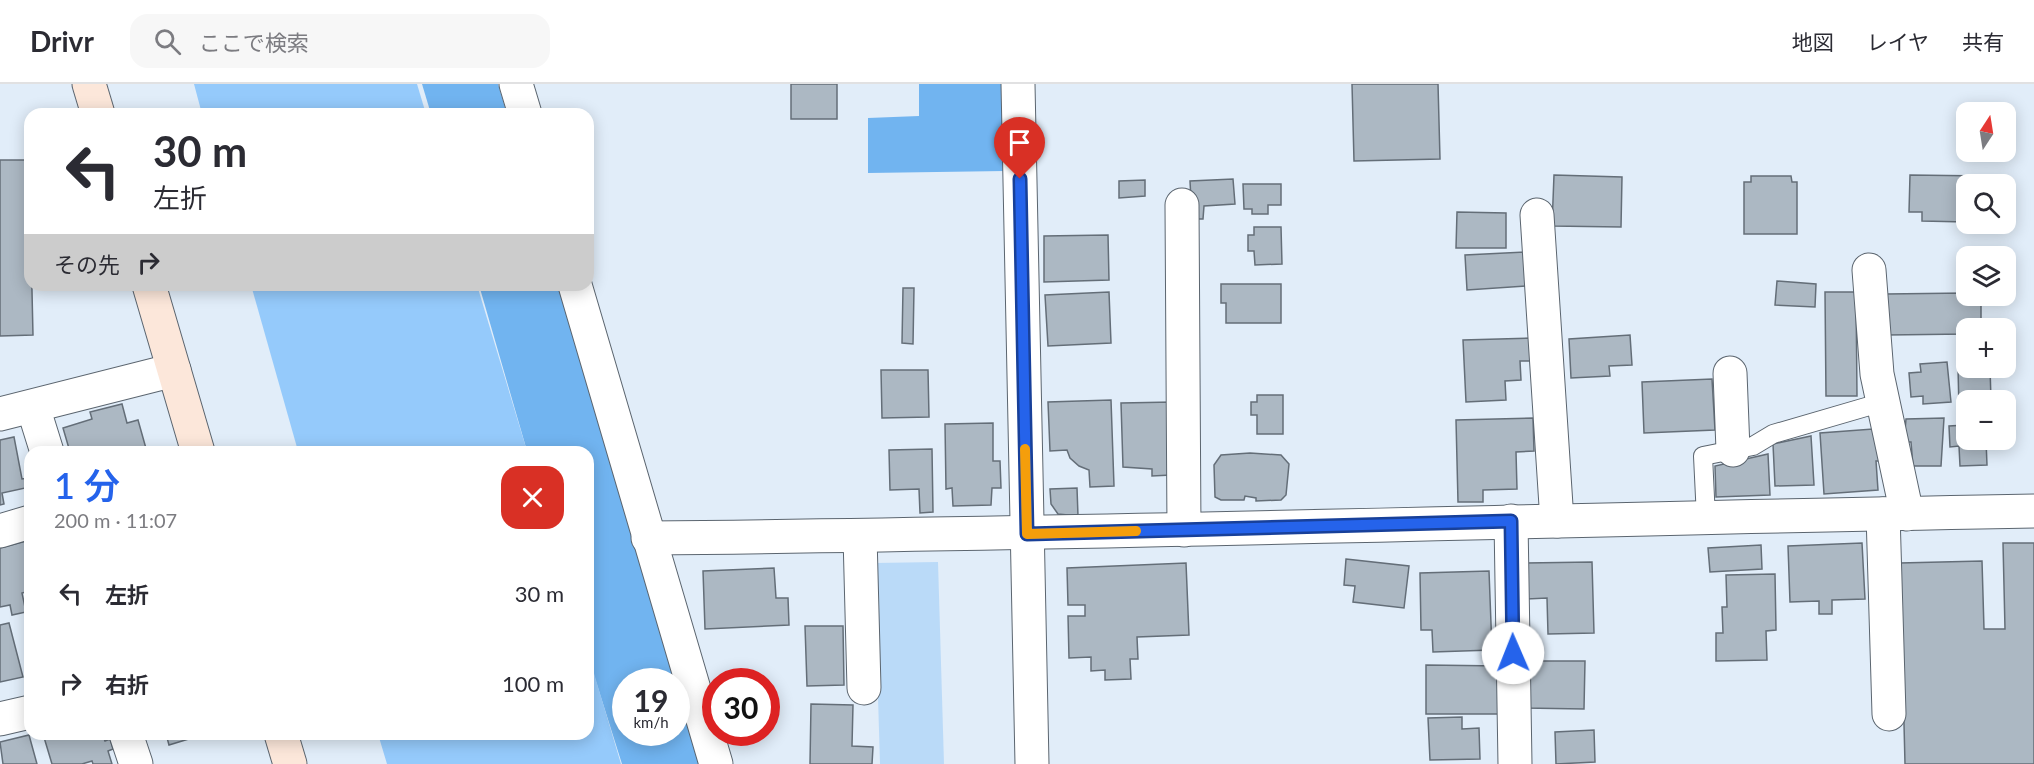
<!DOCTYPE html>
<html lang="ja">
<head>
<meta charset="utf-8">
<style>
	body { margin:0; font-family:Lato,"Noto Sans JP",sans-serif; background:#f7f7f7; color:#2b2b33; height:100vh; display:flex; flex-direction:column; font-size:22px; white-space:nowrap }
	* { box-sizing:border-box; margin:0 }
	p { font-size:20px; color:#7c7c81 }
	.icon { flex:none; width:33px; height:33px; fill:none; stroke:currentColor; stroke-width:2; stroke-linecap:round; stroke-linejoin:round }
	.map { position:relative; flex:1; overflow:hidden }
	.details { position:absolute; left:24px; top:362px; width:570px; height:294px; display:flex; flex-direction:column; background:#fff; border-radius:18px; box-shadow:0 3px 15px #0003 }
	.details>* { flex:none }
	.hud { position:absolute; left:24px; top:24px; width:570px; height:183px; border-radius:18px; box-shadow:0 3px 15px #0003; background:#fff; color:#2b2b33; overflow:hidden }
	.needle { width:39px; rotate:12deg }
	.tools { position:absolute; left:1956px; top:18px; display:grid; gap:12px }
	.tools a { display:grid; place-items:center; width:60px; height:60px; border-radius:12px; background:#fff; box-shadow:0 3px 15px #0003; font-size:30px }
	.speed { position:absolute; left:612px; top:584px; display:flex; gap:12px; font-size:30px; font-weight:700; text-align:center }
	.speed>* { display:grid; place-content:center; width:78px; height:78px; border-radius:50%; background:#fff; box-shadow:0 3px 15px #0003; line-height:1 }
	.speed small { font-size:15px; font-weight:400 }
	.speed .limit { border:9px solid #d22; background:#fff; color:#111 }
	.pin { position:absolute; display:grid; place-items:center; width:51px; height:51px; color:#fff; margin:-62px -26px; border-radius:50% 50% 50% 0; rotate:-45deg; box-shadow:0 0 6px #0007 }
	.pin .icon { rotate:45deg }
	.me { position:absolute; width:66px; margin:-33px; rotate:359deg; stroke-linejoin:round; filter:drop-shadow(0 0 4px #0008) }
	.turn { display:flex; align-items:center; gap:21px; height:126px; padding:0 30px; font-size:27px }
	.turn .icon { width:78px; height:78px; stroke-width:2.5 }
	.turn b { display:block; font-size:42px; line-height:51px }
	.then { display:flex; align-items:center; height:57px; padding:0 30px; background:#0003; gap:12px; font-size:22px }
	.round { display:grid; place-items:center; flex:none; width:63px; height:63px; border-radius:18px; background:#f7f7f7 }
	.headline { display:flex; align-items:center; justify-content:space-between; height:102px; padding:0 30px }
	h1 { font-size:36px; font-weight:600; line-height:45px; color:#2563eb }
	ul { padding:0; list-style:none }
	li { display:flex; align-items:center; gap:18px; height:90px; padding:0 30px }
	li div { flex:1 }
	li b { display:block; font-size:22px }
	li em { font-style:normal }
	header { display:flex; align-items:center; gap:36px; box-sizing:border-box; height:84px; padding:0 30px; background:#fff; border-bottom:2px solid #e1e1e2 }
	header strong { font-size:28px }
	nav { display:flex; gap:33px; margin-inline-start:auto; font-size:21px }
	.search { width:420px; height:54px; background:#f7f7f7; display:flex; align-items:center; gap:15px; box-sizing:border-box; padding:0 21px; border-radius:18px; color:#7c7c81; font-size:22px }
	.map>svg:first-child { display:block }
	.green { fill:#badaf8 }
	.forest { fill:#71b4f0 }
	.water { fill:#95cafb }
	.building { fill:#acb8c3; stroke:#646e78; stroke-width:1.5 }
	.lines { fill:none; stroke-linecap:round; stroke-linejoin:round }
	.lane-casing { stroke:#5b656f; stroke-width:20 }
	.street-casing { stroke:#5b656f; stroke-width:35 }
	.secondary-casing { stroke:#5b656f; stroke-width:35 }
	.lane { stroke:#fff; stroke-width:18 }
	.street { stroke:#fff; stroke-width:33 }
	.secondary { stroke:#fce7da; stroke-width:33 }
	.route-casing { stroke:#184099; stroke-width:15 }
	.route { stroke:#2563eb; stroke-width:10 }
	.slow { stroke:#f59e0b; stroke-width:10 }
</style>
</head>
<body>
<header>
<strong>Drivr</strong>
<div class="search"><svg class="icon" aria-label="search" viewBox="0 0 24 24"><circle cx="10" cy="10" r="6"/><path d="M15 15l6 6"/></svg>ここで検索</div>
<nav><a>地図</a><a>レイヤ</a><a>共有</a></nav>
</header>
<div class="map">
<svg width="2034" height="680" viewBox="0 0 2034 680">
	<rect width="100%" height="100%" fill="#e1edf9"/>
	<path class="green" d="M938,478L944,680H880L874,479Z"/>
	<g class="forest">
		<path d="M422,0H498L507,30H431Z"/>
		<path d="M919,0H1003L1005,87L868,89V34L919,32Z"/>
		<path d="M479,201H558L675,597H626V648H676L677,601L700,680H622L588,572V368L527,367Z"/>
	</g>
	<g class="water">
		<path d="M194,0H417L426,30H202Z"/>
		<path d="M251,201H477L527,367H298Z"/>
		<path d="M588,569L621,680H387L378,650H588Z"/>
	</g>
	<g class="building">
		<rect x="791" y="0" width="46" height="35"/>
		<path d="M1352,0H1438L1440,75L1354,77Z"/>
		<path d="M0,76H29L33,251L0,252Z"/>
		<path d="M1554,91L1622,93L1621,143L1552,142Z"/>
		<path d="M1910,91L1983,92L1982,100H1966V138L1922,137V128H1909Z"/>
		<path d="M1751,92H1791L1792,98H1797V150H1744V98H1751Z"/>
		<path d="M1233,95L1235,120L1204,122L1203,135H1192L1190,97Z"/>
		<path d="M1145,96V112L1119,114V97Z"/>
		<path d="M1243,100H1281V121H1268V130H1252V125H1244Z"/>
		<path d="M1457,128L1506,129V164H1456Z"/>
		<path d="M1254,143H1281L1282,180L1255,181L1254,167H1248V151H1254Z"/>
		<path d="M1108,151L1109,196L1044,198V152Z"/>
		<path d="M1525,168L1527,202L1467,206L1465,171Z"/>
		<path d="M1777,197L1816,200L1815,223L1775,221Z"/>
		<path d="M1221,200H1281V239H1226V219H1221Z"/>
		<path d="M903,204H914L913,260L902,259Z"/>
		<path d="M1109,208L1111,259L1048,262L1045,211Z"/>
		<path d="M1825,208H1856L1857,312H1826Z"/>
		<path d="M1966,209V212H1981V244H1966V250L1887,251L1886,210Z"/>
		<path d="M1630,251L1632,281L1609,282L1610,292L1571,294L1569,255Z"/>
		<path d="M1533,254L1534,277H1520L1521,296L1505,297L1506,316L1466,318L1463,256Z"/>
		<path d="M1947,278L1951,318L1923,320V312L1911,313L1909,289L1921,288L1920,280Z"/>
		<path d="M1958,283L1990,284L1991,316H1966V326H1959Z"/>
		<path d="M881,286H928L929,333L882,334Z"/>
		<path d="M1712,295L1715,346L1644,349L1642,298Z"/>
		<path d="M1257,311H1283V350H1257V331H1251V318H1257Z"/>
		<path d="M1111,316L1114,402L1090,403L1089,386L1079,382L1070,374L1067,366L1050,367L1048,318Z"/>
		<path d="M1173,318L1171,391L1152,392V385L1123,383L1121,319Z"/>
		<path d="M122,320L127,339L138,336L147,368H70L63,344L92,335L90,328Z"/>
		<path d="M1533,334L1534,367L1516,368L1517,405L1483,406V418H1458L1456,336Z"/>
		<path d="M1944,334L1941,382H1913L1911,358H1904L1906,335Z"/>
		<path d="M993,339V377H1000L1001,404H992L991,421L953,422L952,404L946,405L945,340Z"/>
		<path d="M1966,341V356H1986L1987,381L1960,382L1959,362L1950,363L1949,342Z"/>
		<path d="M1873,345L1881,377H1876L1878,406L1824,410L1820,349Z"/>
		<path d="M1811,352L1814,401L1775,402L1773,360Z"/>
		<path d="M14,353L22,395L28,394L30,403L2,409L4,420L0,421V356Z"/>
		<path d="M932,365L933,428L920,429L919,405L890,406L889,366Z"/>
		<path d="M1250,369L1281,371L1289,380L1286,411L1281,416L1256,417V414L1245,412L1244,416H1221L1215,413L1214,381L1221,371Z"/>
		<path d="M1768,370L1770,411L1716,413L1715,382Z"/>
		<path d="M1077,404L1078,432L1058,430L1051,420L1050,405Z"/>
		<path d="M30,456V507L22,509L26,528L12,531L10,521L0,523V464Z"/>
		<path d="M1862,459L1865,515L1832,516V530H1819V517L1790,518L1788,462Z"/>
		<path d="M2003,459H2034V680H1905L1900,479L1982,477L1984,545H2005Z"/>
		<path d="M1761,461L1762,485L1710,488L1708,464Z"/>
		<path d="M1346,475L1409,482L1404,524L1353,518L1355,502L1344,501Z"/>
		<path d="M1592,478L1594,549L1548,550L1547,514L1527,515L1526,479Z"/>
		<path d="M1186,479L1189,551L1137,553L1138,575H1130L1131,595L1105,596V586L1091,587V573L1069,574L1068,532H1085V521H1068L1067,484Z"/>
		<path d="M774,484L776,514H788L789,541L705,545L703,487Z"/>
		<path d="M1489,487L1492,566L1433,568L1432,546H1421L1420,489Z"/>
		<path d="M1775,490L1776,546L1766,547L1767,576L1716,577V549H1723L1722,523H1727L1726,491Z"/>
		<path d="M9,539L23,593L0,598V541Z"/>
		<path d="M805,542H843L844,601L807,602Z"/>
		<path d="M1524,577H1585L1584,625L1524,624Z"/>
		<path d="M1426,581L1502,582V630H1426Z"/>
		<path d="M811,620L853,621L852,662L873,663L872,680H810Z"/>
		<path d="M1462,633V645L1479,644L1480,675L1430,676L1428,634Z"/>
		<path d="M1594,646L1595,678L1556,680L1555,648Z"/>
		<path d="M43,650H102L105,657L110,655L113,665L108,667L112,680H93L92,677L82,680H52Z"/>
		<path d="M166,650H205L169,661Z"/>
		<path d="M29,651L37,680H3L0,658Z"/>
	</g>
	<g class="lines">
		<g class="lane-casing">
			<path id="lane" d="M1706,434L1703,372L1753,362L1773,350L1883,318"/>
		</g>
		<g class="street-casing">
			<g id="street">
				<path d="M516,0L525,30"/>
				<path d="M1018,0L1032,680"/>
				<path d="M1182,121L1184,446"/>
				<path d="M1537,131L1557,437"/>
				<path d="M1869,186L1877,290L1907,430"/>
				<path d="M575,201L716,680"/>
				<path d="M1730,289L1733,366"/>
				<path d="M33,323L47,368"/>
				<path d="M0,330L174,286"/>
				<path d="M1883,430L1889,630"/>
				<path d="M1511,437L1515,680"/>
				<path d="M0,447L30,438"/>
				<path d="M860,452L864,604"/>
				<path d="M648,454C1110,450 1572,435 2034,427"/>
				<path d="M0,635L30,628"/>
				<path d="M126,650L136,680"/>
			</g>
		</g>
		<g class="secondary-casing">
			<g id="secondary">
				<path d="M89,0L98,30"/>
				<path d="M149,201L198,368"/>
				<path d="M281,650L290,680"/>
			</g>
		</g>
		<use href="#lane" class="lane"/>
		<use href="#street" class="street"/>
		<use href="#secondary" class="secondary"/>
	</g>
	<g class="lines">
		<g class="route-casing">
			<path id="route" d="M1020,95L1027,450L1511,437L1513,569"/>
		</g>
		<use href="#route" class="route"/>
		<path class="slow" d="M1025,365L1027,450L1136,447"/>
	</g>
</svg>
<div class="tools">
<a><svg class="needle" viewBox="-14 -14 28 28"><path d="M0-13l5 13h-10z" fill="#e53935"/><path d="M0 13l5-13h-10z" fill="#7c7c81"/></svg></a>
<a><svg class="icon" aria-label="search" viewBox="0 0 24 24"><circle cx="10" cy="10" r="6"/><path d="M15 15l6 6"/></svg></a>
<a><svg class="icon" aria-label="layers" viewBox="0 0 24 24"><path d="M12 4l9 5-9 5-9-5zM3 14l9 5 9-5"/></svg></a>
<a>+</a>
<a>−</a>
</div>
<div class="speed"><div>19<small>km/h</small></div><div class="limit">30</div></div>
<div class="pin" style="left:1020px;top:95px;background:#d93025"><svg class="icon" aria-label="arrive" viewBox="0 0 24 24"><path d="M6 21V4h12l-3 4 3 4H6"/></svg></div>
<svg class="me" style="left:1513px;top:569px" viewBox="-20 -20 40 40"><circle r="19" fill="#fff"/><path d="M0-13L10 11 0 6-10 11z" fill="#2563eb"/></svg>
<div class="hud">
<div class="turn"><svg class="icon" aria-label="left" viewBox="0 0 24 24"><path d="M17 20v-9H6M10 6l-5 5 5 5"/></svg><div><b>30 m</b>左折</div></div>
<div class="then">その先<svg class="icon" aria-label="right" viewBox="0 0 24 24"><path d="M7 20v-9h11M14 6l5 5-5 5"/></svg></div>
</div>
<section class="details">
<div class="headline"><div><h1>1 分</h1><p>200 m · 11:07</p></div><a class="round" style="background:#d93025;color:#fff"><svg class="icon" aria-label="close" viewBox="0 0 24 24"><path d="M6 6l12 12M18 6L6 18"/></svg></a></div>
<ul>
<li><svg class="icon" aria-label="left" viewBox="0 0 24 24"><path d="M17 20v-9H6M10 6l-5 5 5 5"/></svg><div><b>左折</b></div><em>30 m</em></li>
<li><svg class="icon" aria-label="right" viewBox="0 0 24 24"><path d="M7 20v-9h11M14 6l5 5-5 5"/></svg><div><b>右折</b></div><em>100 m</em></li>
</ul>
</section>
</div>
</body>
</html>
